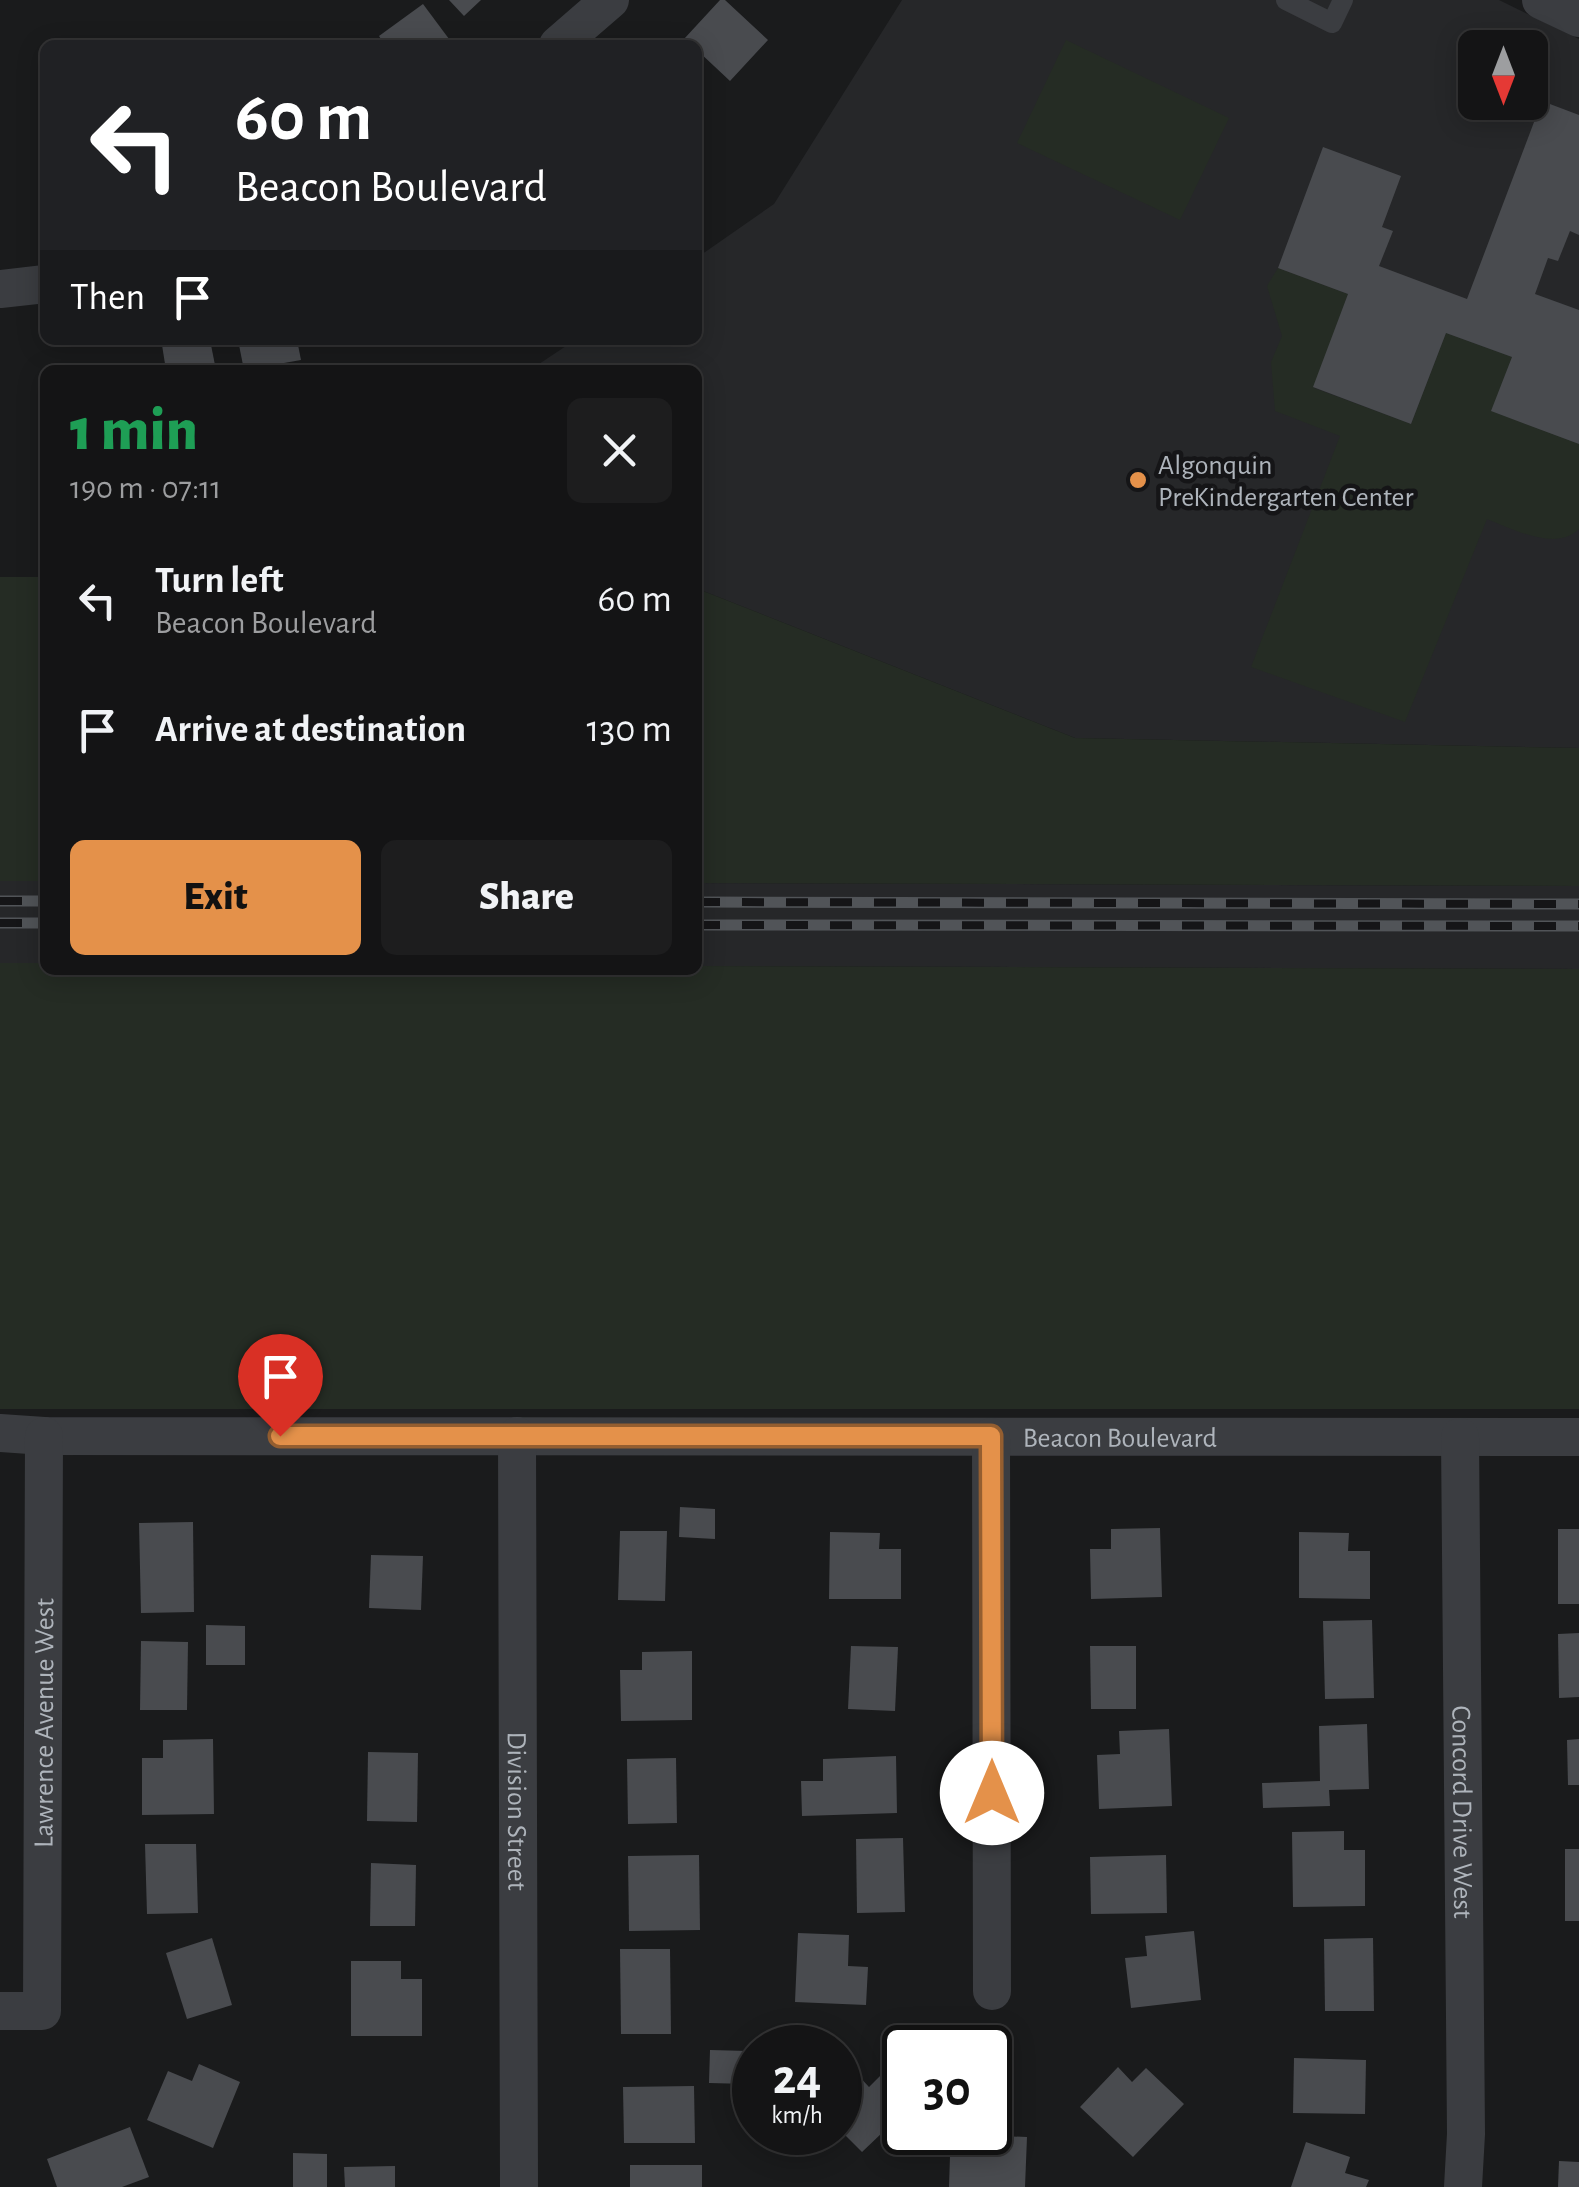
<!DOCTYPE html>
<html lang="en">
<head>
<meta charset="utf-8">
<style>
	body { margin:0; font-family:"Alegreya Sans",sans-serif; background:#1d1d1e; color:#f1f3f6; height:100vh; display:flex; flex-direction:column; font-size:38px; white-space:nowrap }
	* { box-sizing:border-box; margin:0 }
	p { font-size:32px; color:#9d9ea0 }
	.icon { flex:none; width:55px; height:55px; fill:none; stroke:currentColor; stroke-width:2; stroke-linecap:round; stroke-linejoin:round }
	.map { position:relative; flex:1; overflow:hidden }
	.side { position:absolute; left:40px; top:365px; width:662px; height:610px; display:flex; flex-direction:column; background:#141415; border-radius:15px; box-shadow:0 5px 25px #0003,0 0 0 2px #333334 }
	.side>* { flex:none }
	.hud { position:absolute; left:40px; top:40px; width:662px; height:305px; border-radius:15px; box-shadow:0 5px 25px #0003,0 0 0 2px #333334; background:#202124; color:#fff; overflow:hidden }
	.needle { width:65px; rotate:180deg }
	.buttons { position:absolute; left:1458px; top:30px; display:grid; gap:20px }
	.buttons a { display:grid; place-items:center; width:90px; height:90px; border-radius:15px; background:#141415; box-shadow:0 5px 25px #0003,0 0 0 2px #333334; font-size:50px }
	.speed { position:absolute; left:732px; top:2025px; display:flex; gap:20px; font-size:50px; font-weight:700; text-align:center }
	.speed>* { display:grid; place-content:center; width:130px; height:130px; border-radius:50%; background:#141415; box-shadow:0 5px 25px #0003,0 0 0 2px #333334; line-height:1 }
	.speed small { font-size:25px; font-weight:400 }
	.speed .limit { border:5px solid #111; border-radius:15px; background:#fff; color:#111 }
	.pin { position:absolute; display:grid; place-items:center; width:85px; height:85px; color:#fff; margin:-102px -42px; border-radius:50% 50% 50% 0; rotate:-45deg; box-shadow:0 0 10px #0007 }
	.pin .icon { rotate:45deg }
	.me { position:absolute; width:110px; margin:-55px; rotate:0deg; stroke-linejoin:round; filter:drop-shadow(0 0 8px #0008) }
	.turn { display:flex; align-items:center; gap:35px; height:210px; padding:0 30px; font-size:45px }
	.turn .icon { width:130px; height:130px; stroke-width:2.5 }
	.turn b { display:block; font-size:70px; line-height:85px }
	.then { display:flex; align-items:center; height:95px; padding:0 30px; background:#0003; gap:20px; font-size:38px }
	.round { display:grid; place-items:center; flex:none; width:105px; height:105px; border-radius:15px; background:#1d1d1e }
	.overview { display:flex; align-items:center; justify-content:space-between; height:170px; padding:0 30px }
	h1 { font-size:60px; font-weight:800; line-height:75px; color:#1e9e55 }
	.button { display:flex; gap:20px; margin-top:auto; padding:20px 30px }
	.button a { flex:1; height:115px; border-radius:15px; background:#e4914a; color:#111; font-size:40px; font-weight:800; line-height:115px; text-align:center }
	.button a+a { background:#1d1d1e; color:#f1f3f6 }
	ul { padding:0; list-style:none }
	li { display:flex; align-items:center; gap:30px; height:130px; padding:0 30px }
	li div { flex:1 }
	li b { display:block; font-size:38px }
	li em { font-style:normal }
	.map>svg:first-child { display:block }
	.built { fill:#262729; fill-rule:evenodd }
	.green { fill:#252c24 }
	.building { fill:#494b4f }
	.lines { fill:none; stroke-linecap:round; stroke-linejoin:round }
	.service { stroke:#3b3d41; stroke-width:20 }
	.minor { stroke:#3b3d41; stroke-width:38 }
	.rail-casing { stroke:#515458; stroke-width:11 }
	.rail { stroke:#151517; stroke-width:8; stroke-dasharray:22; stroke-linecap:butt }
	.route-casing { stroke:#945e30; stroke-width:25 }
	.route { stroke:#e4914a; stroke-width:18 }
	.poi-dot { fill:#e4914a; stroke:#151517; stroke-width:4 }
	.labels { text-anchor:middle; stroke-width:9; stroke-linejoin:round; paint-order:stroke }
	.poi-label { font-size:28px; fill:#aeb4bb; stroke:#151517; text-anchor:start }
	.street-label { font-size:28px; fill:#aeb4bb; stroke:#151517 }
</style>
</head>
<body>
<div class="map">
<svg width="1579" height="2187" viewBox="0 0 1579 2187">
	<rect width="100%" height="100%" fill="#1a1b1c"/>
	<g class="built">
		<path d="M902,0H1499L1579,39V748L1075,738L698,589V370H530L575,340H698V257L774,204ZM1475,48H1530V102H1475Z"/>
		<rect x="0" y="881" width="45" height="82"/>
		<path d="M698,883L1579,886V969L698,966Z"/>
	</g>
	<g class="green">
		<path d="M1066,40L1229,118L1180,220L1017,143Z"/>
		<path d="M1278,268L1348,294L1314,388L1411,424L1446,333L1512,357L1492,411L1579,444V529C1556,552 1512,529 1487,519L1405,722L1251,667L1340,436L1275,411L1271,362L1282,336L1267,286Z"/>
		<rect x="0" y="577" width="45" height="304"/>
		<path d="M698,589L1075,738L1579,748V886L698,883Z"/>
		<path d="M0,963H45V970H698V966L1579,969V1409H0Z"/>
	</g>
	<g class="building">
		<path d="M449,0H481L464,16Z"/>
		<path d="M720,0H725L768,40L730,81L698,51V45H691L684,39Z"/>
		<path d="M423,4L452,43L448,45H385L379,36Z"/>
		<path d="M1542,101L1579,115V235L1570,231L1558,261L1548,258L1535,294L1579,310V444L1491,411L1512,357L1446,333L1411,424L1313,387L1348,294L1278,268L1323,147L1401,176L1382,227L1393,231L1379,266L1467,299Z"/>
		<path d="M189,340H210L216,370H166L162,345Z"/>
		<path d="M238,340H297L301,360L244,370Z"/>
		<path d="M680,1507L715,1509V1539L679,1537Z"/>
		<path d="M193,1522L194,1612L141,1613L139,1523Z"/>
		<path d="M1160,1528L1162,1597L1091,1599L1090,1549H1111V1529Z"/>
		<rect x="1558" y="1529" width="21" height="75"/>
		<path d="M620,1531H667L665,1601L618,1600Z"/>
		<path d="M830,1532L880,1533L879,1549H901V1599H829Z"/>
		<path d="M1299,1532L1349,1533L1348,1551H1370V1599L1299,1598Z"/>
		<path d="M371,1555L423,1556L421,1610L369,1608Z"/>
		<path d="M1372,1620L1374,1698L1325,1699L1323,1621Z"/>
		<path d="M206,1625L245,1626V1665H206Z"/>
		<path d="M1579,1633V1697L1559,1698L1558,1634Z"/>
		<path d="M141,1641L188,1642L187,1710H140Z"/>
		<path d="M851,1646L898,1647L895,1711L848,1709Z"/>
		<path d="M1090,1646H1136V1709H1091Z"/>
		<path d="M692,1651V1720L621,1721L620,1670H642V1652Z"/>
		<path d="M1367,1724L1369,1789L1329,1790L1330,1806L1263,1808L1262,1783L1320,1781L1319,1726Z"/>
		<path d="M1169,1729L1172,1806L1099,1809L1097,1755L1120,1754L1119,1731Z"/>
		<path d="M213,1739L214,1814L142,1815V1758H163V1740Z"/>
		<path d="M1579,1739V1785H1568L1567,1740Z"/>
		<path d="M368,1752L418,1753L417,1822L367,1821Z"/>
		<path d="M896,1756L897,1813L802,1816L801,1781H823V1759Z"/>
		<path d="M676,1758L677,1823L628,1824L627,1759Z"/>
		<path d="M1344,1831V1850H1365V1906L1293,1907L1292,1832Z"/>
		<path d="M903,1838L905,1912L857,1913L856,1839Z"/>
		<path d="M145,1844H196L198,1913L147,1914Z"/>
		<rect x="1565" y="1849" width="14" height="72"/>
		<path d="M699,1855L700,1930L629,1931L628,1856Z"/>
		<path d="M1166,1855L1167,1913L1091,1914L1090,1857Z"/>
		<path d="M371,1863L416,1865L415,1926H370Z"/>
		<path d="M1194,1931L1201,2000L1131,2008L1125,1958L1147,1956L1145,1936Z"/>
		<path d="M798,1933L849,1935L848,1966L868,1967L866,2005L795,2002Z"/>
		<path d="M212,1938L232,2005L187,2019L166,1953Z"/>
		<path d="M1373,1938L1374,2011H1325L1324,1939Z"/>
		<path d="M620,1949H670L671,2034H621Z"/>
		<path d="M351,1961H401V1979H422V2036H351Z"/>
		<path d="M710,2050L748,2051L747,2084L709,2083Z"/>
		<path d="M1294,2058L1366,2060L1365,2114L1293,2113Z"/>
		<path d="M199,2064L240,2082L213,2148L147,2120L168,2071L192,2081Z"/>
		<path d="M1118,2067L1132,2082L1146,2068L1184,2104L1133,2157L1080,2107Z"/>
		<path d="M855,2072L869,2087L884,2072L905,2095V2111L862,2152L840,2130V2087Z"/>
		<path d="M694,2086L695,2143H624L623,2087Z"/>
		<path d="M130,2127L149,2177L122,2187H57L47,2159Z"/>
		<path d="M971,2135L1027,2137L1025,2187H949L950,2156H970Z"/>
		<path d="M1306,2142L1350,2157L1345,2173L1369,2180L1366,2187H1291Z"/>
		<path d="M293,2153L327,2154V2187H293Z"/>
		<path d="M1559,2161L1579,2162V2187H1558Z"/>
		<rect x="630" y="2165" width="72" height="22"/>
		<path d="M395,2166V2187H345L344,2167Z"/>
	</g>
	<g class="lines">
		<path class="service" d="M1286,0L1332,23L1343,0"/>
		<g class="minor">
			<path d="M1541,0L1579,18"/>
			<path d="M558,45L610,0"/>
			<path d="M0,289L45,284"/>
			<path id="s1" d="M0,1433L44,1436L1579,1437"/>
			<path id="s2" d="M517,1436L519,2187"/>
			<path d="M991,1437L992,1991"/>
			<path id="s3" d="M1460,1437L1466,2134L1463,2187"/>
			<path id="s4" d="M0,2011H42L44,1436"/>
		</g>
		<g class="rail-casing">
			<g id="rail">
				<path d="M0,901H45"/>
				<path d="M698,902L1579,904"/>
				<path d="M0,923H45"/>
				<path d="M698,925L1579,926"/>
			</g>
		</g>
		<use href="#rail" class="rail"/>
	</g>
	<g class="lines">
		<g class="route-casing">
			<path id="route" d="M280,1436H991L992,1793"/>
		</g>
		<use href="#route" class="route"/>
	</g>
	<circle class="poi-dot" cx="1138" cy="480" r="10"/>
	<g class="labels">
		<g class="poi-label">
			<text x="1158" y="474">Algonquin<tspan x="1158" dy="32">PreKindergarten Center</tspan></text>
		</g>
		<g class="street-label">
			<text dy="10" stroke="none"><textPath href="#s1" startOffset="1120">Beacon Boulevard</textPath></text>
			<text dy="10" stroke="none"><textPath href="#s4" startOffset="330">Lawrence Avenue West</textPath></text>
			<text dy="10" stroke="none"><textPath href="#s2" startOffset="375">Division Street</textPath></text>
			<text dy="10" stroke="none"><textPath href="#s3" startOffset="375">Concord Drive West</textPath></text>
		</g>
	</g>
</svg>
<div class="buttons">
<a><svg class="needle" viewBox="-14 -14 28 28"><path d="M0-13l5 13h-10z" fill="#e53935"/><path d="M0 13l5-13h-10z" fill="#9d9ea0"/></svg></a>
</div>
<div class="speed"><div>24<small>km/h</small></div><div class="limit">30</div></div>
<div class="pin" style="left:280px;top:1436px;background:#d93025"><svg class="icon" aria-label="arrive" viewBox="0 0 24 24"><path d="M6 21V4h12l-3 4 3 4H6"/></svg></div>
<svg class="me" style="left:992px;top:1793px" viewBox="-20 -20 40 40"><circle r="19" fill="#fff"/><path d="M0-13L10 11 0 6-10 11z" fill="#e4914a"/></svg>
<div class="hud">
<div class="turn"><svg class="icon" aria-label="left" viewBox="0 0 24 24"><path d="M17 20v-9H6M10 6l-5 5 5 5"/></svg><div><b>60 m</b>Beacon Boulevard</div></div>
<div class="then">Then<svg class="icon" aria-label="arrive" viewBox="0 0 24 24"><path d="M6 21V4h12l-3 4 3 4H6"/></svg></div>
</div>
<section class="side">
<div class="overview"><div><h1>1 min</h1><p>190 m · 07:11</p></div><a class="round"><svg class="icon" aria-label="close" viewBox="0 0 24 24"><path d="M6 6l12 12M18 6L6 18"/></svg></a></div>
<ul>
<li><svg class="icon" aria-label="left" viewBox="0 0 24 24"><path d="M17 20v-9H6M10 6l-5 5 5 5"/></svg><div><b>Turn left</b><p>Beacon Boulevard</p></div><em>60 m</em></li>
<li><svg class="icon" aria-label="arrive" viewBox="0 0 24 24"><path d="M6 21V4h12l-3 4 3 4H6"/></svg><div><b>Arrive at destination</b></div><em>130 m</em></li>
</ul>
<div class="button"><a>Exit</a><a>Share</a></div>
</section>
</div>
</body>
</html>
